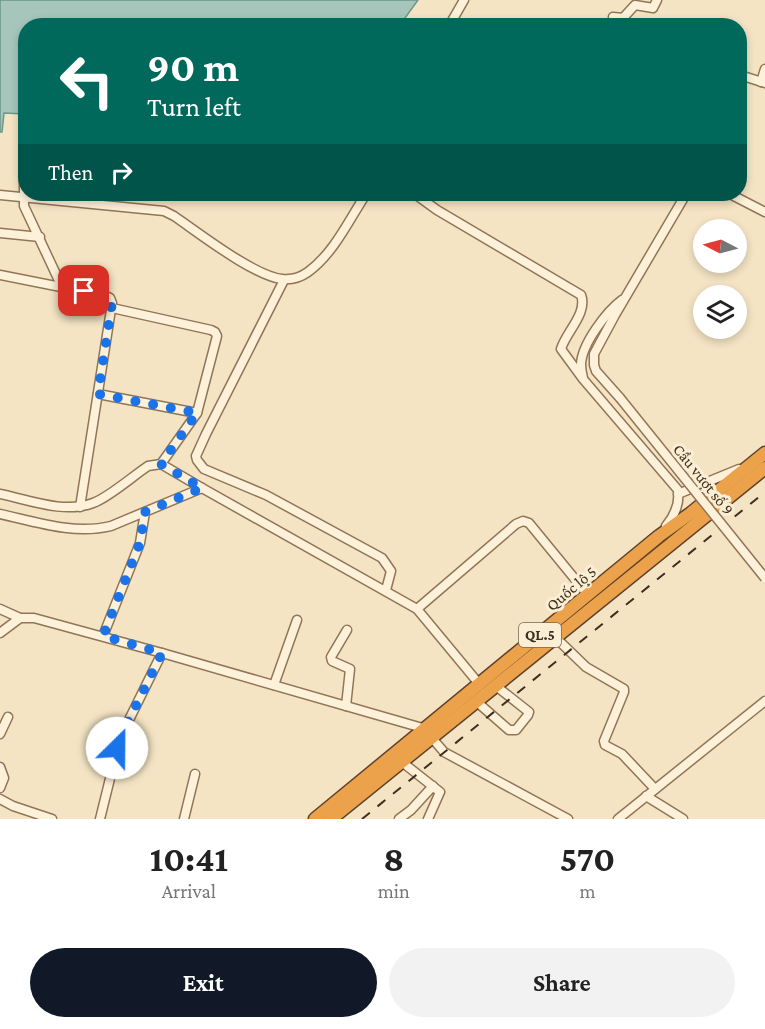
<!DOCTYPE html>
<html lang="en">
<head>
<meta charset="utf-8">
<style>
	body { margin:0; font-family:"Crimson Pro",serif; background:#f2f2f2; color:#222; height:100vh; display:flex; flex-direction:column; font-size:22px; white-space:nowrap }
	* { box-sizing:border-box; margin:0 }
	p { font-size:20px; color:#767676 }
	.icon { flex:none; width:33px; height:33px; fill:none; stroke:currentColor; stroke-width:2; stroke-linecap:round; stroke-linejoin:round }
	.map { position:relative; height:819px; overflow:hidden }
	.sheet { display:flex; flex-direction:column; background:#fff; flex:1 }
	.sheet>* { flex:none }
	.banner { position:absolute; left:18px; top:18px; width:729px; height:183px; border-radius:24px; box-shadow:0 3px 9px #0003; background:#00695c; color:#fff; overflow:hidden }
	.needle { width:39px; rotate:276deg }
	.tools { position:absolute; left:693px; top:219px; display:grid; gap:12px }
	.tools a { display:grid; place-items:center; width:54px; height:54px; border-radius:50%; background:#fff; box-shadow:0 3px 9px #0003; font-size:30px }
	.pin { position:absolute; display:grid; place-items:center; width:51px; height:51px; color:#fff; margin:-26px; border-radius:12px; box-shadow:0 3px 9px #0006 }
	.me { position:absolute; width:66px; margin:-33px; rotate:23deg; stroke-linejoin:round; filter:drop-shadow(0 0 4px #0008) }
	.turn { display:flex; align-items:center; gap:21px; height:126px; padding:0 30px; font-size:27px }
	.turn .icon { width:78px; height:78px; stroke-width:2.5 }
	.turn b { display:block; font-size:42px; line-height:51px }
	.then { display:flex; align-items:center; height:57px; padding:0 30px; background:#0003; gap:12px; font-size:22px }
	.eta { display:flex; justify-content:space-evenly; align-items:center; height:102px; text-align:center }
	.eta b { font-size:36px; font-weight:700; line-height:42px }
	.cta { display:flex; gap:12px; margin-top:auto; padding:12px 30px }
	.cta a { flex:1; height:69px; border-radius:36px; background:#111827; color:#fff; font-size:24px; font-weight:700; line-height:69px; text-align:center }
	.cta a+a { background:#f2f2f2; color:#222 }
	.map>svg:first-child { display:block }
	.water { fill:#a6c6bc; stroke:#6b968a; stroke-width:1.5 }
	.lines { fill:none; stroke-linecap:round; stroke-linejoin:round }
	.minor-casing { stroke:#917557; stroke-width:11 }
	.highway-casing { stroke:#5e422c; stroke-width:15 }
	.minor { stroke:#fdf1d9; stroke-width:8 }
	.highway { stroke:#eca14b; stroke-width:12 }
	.rail { stroke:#3f2d1d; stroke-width:2; stroke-dasharray:10 10; stroke-linecap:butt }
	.minor-bridge-casing { stroke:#917557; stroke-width:11; stroke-linecap:butt }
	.minor-bridge { stroke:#fdf1d9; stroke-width:8 }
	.route { stroke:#1a73e8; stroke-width:10; stroke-dasharray:0 18 }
	.labels { text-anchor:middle; stroke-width:6; stroke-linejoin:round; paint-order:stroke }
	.shield { fill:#faeed5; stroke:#776754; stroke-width:1.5 }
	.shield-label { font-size:15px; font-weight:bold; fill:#3f2d1d }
	.street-label { font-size:16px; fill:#3f2d1d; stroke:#faeed5 }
</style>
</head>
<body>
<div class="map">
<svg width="765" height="819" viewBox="0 0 765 819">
	<rect width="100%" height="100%" fill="#f4e4c4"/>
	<path class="water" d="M0,0H418L400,25L26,26L25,114L4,113L2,132H0Z"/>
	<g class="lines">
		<g class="minor-casing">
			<g id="minor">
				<path d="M613,17L623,18L635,5L653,8L657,0"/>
				<path d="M449,26L464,0"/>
				<path d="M740,75L765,83"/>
				<path d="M761,82L765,69"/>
				<path d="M24,153V206L62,287"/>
				<path d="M415,194L437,210L581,295C588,313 566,332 561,349L583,379L678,490C680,504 675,515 666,526"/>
				<path d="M730,194L765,212"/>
				<path d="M0,195L164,211L174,216C199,233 254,276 282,279C291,280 301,277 308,272C334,253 349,220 366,194"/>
				<path d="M0,233L40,237"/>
				<path d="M0,275L106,296L110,298L112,303L80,507"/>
				<path d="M284,280L206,434L196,456L197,460L204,469L266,495L382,558L391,571L386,590"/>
				<path d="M583,378C582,374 581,369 581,364C582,344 606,312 622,300"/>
				<path d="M98,394L197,413L217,336L215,332L211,330L112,308"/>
				<path d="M620,398L596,371L594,365V354L615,315L686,194"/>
				<path d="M161,464L197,413"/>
				<path d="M0,494C29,500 64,514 93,503C108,498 133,476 148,466L161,464L202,488"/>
				<path d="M678,494L739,469"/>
				<path d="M0,514C36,522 74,535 111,526L202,488L417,609L480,685"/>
				<path d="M0,609L20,618"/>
				<path d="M417,609L516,524L523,521L529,523L588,595"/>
				<path d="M0,633L20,618H34L162,653"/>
				<path d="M103,636L140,543L145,512"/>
				<path d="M556,638L586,667L624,689V692L604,741L605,745L622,754L655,789"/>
				<path d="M274,685L297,620"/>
				<path d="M477,702L509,730H516L528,715L529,712L496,686"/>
				<path d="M346,706L350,669L332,661L331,657L347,630"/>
				<path d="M0,734L8,717"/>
				<path d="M432,738L444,752L568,819"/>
				<path d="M402,762L440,792L428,819"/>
				<path d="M0,767L4,778L0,788"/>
				<path d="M646,796L683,819"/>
				<path d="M0,799L13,806L52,819"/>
				<path d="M100,819L120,738L162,653L426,729"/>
				<path d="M184,819L195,774"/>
				<path d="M399,819L411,810L433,786"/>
				<path d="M618,819L765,701"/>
			</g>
		</g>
		<g class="highway-casing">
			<g id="highway">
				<path d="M315,819L659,536L691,513L765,453"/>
				<path d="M331,819L765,468"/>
			</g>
		</g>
		<use href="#minor" class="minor"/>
		<use href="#highway" class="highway"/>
		<path class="rail" d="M362,819L765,492"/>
		<g class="minor-bridge-casing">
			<path id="minor-bridge" d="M620,398L765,578"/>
		</g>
		<use href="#minor-bridge" class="minor-bridge"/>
	</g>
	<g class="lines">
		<path class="route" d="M84,291C94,293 108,293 112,303L98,394L197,413L161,464L202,488L145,512L140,543L103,636L162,653L120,738L117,748"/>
	</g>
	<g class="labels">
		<rect class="shield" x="519" y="623" width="42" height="24" rx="4.5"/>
		<g class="shield-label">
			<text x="540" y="640">QL.5</text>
		</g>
		<g class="street-label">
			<text transform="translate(704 479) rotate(51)" y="6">Cầu vượt số 9</text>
			<text transform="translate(571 588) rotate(-40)" y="6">Quốc lộ 5</text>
		</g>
	</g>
</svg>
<div class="tools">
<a><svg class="needle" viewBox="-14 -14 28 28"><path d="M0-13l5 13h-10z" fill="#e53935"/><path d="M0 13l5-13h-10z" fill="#767676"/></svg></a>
<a><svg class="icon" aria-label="layers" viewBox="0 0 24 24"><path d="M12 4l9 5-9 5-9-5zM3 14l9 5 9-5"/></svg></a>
</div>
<div class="pin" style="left:84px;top:291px;background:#d93025"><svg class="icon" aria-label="arrive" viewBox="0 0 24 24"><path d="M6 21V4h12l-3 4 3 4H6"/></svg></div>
<svg class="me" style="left:117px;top:748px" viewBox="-20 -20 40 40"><circle r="19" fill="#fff"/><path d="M0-13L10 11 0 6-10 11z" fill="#1a73e8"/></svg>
<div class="banner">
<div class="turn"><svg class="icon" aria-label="left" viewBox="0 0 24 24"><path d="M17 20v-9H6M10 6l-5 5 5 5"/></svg><div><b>90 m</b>Turn left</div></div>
<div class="then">Then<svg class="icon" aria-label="right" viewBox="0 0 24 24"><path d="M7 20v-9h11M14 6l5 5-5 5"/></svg></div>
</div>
</div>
<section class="sheet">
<div class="eta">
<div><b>10:41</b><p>Arrival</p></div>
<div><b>8</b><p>min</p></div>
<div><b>570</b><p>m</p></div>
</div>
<div class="cta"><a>Exit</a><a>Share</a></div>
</section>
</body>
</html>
